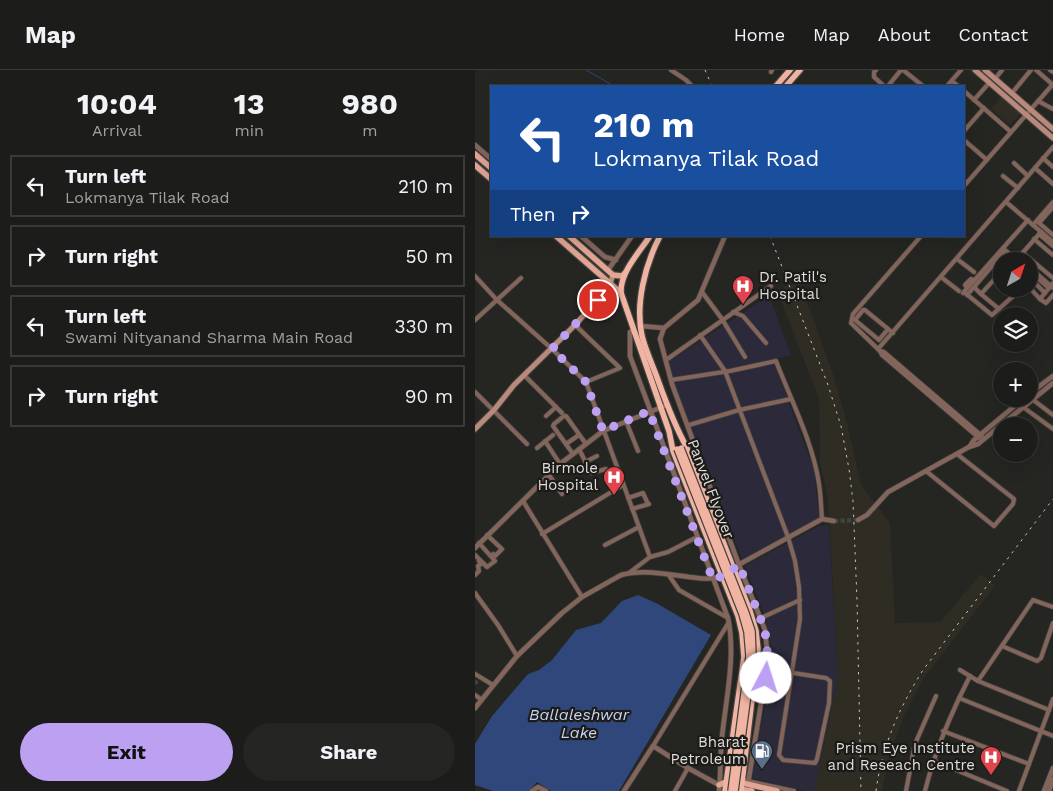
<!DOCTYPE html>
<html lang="en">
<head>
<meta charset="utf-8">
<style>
	body { margin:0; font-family:"Work Sans",sans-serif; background:#252523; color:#f1f3f6; height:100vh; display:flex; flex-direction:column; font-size:19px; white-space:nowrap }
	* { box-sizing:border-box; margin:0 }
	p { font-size:16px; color:#a0a1a2 }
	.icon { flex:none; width:28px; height:28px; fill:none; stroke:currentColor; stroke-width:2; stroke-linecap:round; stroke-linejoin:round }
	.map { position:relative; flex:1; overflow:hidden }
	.panel { display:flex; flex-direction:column; background:#1c1c1a; width:475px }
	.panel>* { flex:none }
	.top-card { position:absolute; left:15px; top:15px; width:475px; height:152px; border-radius:0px; box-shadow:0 5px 20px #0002,0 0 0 1px #3a3a39; background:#1a4fa0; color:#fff; overflow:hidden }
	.needle { width:32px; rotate:39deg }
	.tools { position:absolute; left:518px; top:182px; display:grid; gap:10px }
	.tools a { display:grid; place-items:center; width:45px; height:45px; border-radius:50%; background:#1c1c1a; box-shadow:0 5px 20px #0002,0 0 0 1px #3a3a39; font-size:25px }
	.pin { position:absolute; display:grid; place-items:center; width:42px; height:42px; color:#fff; margin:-21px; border:2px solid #fff; border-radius:50%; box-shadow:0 1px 5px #0007 }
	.me { position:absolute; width:55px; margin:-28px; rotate:5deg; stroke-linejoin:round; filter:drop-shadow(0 0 4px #0008) }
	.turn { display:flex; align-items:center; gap:18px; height:105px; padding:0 20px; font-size:22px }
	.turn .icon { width:65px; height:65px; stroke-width:2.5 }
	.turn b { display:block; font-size:35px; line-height:42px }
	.then { display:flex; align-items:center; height:48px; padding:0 20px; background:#0003; gap:10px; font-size:19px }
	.eta { display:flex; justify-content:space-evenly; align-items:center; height:85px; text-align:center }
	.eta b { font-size:30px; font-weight:700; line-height:35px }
	.button { display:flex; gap:10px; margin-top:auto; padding:10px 20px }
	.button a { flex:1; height:58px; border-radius:30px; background:#bca0f2; color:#111; font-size:20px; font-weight:700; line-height:58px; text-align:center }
	.button a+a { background:#252523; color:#f1f3f6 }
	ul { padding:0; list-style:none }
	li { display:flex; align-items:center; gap:15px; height:62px; margin:0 10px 8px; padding:0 10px; border:2px solid #3a3a39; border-radius:0px }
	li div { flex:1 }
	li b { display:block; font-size:19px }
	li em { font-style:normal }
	header { display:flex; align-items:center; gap:30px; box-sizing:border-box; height:70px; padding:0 25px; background:#1c1c1a; border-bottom:1px solid #3a3a39 }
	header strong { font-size:24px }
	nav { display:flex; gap:28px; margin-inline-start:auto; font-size:18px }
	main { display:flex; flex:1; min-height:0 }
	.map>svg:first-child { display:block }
	.built { fill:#2f2c24 }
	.industrial { fill:#2c293a }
	.water { fill:#30477b }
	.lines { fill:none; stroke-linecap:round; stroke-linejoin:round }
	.stream { stroke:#30477b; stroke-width:1 }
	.minor-tunnel { stroke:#41413e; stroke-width:4; stroke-dasharray:4 2; stroke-linecap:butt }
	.tertiary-tunnel { stroke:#41413e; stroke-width:4.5; stroke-dasharray:4.5 2; stroke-linecap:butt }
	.minor-casing { stroke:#434340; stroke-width:5.5 }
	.tertiary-casing { stroke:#434340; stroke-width:6 }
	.secondary-casing { stroke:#434340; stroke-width:7 }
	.primary-casing { stroke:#434340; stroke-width:8 }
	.trunk-casing { stroke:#434340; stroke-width:8 }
	.minor { stroke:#83655c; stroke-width:4 }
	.tertiary { stroke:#83655c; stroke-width:4.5 }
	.secondary { stroke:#b9897b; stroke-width:5 }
	.primary { stroke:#e3a593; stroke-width:5.5 }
	.trunk { stroke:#f1b4a2; stroke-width:5.5 }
	.rail { stroke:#c4c4c2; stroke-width:1; stroke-dasharray:2.5 5; stroke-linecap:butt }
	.trunk-bridge-casing { stroke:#434340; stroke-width:8; stroke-linecap:butt }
	.trunk-bridge { stroke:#f1b4a2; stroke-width:5.5 }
	.route { stroke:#bca0f2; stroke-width:9; stroke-dasharray:0 16.2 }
	.labels { text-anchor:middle; stroke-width:4.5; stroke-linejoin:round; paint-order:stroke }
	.poi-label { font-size:15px; fill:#dededc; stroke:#1c1b18; text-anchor:end }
	.street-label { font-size:15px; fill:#dededc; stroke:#1c1b18 }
	.water-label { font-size:16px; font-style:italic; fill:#c5d5f6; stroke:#1c1b18 }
</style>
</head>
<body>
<header>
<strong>Map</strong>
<nav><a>Home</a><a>Map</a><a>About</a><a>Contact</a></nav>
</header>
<main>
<section class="panel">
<div class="eta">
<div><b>10:04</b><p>Arrival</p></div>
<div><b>13</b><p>min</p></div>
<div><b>980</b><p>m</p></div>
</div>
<ul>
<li><svg class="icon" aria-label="left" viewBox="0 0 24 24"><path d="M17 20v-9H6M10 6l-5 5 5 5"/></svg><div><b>Turn left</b><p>Lokmanya Tilak Road</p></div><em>210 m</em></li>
<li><svg class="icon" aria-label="right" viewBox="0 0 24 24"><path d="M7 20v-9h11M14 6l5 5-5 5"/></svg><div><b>Turn right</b></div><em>50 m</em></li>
<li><svg class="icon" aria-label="left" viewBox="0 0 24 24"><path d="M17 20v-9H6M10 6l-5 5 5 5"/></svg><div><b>Turn left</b><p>Swami Nityanand Sharma Main Road</p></div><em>330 m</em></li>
<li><svg class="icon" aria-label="right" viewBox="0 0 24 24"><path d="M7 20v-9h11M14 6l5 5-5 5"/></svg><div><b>Turn right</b></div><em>90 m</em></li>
</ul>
<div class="button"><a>Exit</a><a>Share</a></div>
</section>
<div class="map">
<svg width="578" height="721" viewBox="0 0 578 721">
	<rect width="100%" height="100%" fill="#252522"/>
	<g class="built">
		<path d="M526,27L546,43L535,55L516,39Z"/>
		<path d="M325,212L359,307L373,357L386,415L415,453L420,553L465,552L506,504L520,516L448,609L431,641L415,684L407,721H339L363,607L353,428L345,391L344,329L302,220Z"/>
	</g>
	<g class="industrial">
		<path d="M294,226L316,285L298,290L339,400L344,449L267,489L199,313L194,291Z"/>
		<path d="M354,455L363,607L339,721H330L277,708L297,593L295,570L289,544L270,496L344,456Z"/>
	</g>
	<path class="water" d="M163,525L181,533L236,565L144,721H76L62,712L54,721H18L0,715V674L17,646L53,604L64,600L77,590L101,560L126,553L147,531Z"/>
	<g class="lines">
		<path class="stream" d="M111,0L139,16"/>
		<path class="minor-tunnel" d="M0,614L3,609"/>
		<path class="tertiary-tunnel" d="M359,451L383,450"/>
		<g class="minor-casing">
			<g id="minor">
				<path d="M196,0L211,10L217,16"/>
				<path d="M401,0L399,2V7L409,16"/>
				<path d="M428,0L448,16"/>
				<path d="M561,0L577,14"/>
				<path d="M575,0L578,2"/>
				<path d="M296,2L297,0"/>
				<path d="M520,9L527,0"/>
				<path d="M477,11L483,16"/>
				<path d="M413,16L426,0"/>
				<path d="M472,16L486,0"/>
				<path d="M489,21L536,62"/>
				<path d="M537,23L556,0"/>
				<path d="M499,30L514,13"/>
				<path d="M563,31L578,39"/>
				<path d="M489,61L509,38"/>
				<path d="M489,70L512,90"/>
				<path d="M568,88L578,97"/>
				<path d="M539,93L553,106"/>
				<path d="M560,98L578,114"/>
				<path d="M528,106L543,118"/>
				<path d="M489,116L578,14"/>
				<path d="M531,132L578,172"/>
				<path d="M578,137L564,153L578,165"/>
				<path d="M558,155L578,132"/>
				<path d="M564,164L578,176"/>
				<path d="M446,166L378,244L376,253L405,281L407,285L504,368"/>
				<path d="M559,169L578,185"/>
				<path d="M530,180L542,191"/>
				<path d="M548,183L578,208"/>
				<path d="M482,189L499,202"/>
				<path d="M547,191L543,188L566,162"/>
				<path d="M554,197L578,218"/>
				<path d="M554,201L574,218"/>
				<path d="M554,205L555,209"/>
				<path d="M0,206L22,230L77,279L111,312L175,487"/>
				<path d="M466,207L484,221"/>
				<path d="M578,213L565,229L571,233L578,225"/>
				<path d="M554,215L558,211L570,223"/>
				<path d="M499,217L530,181"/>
				<path d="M554,217L565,229"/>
				<path d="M492,218L490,215L496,209L499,210"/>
				<path d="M227,222L247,249L270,287"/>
				<path d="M489,222L517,245L546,219"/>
				<path d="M488,223L553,150"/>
				<path d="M492,225L499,217L506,224"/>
				<path d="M524,239L506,224L526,202"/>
				<path d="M258,242L268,246L291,273"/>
				<path d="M0,250L46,208"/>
				<path d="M100,255L145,298L111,312"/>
				<path d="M413,259L404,270L380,250L388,240H390L418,263"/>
				<path d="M225,265L250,301L313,467L320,491L324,517L325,549L304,685L308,690L340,693L342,689L354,633L355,611L351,608L292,599"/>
				<path d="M403,279L578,77"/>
				<path d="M405,281L409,282L507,366"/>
				<path d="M191,290L296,216"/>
				<path d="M50,306L87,343"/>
				<path d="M196,310L255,301L301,291C316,330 338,373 344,414C346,426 346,438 347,449"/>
				<path d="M0,322L52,374"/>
				<path d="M557,329L578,345"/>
				<path d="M548,337L578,359"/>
				<path d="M71,346L81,337"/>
				<path d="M151,351L163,381"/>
				<path d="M214,355L264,340L316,329"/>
				<path d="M70,371L85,394"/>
				<path d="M91,374L104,365"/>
				<path d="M62,378L78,365"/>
				<path d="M104,379L116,403L131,399"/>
				<path d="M98,384L78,356L79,354L89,346H91L111,374"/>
				<path d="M110,392L122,386"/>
				<path d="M451,401L519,456L538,434L539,429L482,384"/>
				<path d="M74,405L87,424"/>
				<path d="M153,428L168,423L173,434"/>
				<path d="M48,431L107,527"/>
				<path d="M157,439L174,434"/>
				<path d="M67,464L148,415"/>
				<path d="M12,465L27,479L20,486L18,484"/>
				<path d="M130,475L164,457"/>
				<path d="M0,485L12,497L20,491L4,473"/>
				<path d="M154,503L175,487L193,482L222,467"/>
				<path d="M193,504L204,520L253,548"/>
				<path d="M0,505L4,501L3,496L6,494L4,491"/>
				<path d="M0,523L23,555L42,586"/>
				<path d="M286,548L325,530"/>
				<path d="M527,576L562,591L566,588L578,553"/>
				<path d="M485,600L503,611L574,640"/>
				<path d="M0,604L18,615"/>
				<path d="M503,611L558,530L578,537"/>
				<path d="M0,625L7,630"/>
				<path d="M484,628L578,666"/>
				<path d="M468,661L554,694"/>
				<path d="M178,676L254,552"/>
				<path d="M457,690L532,721"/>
				<path d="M268,710L319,721"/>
				<path d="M200,721L213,698"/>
				<path d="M431,721L440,674L461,626"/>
				<path d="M450,721C460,680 476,643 495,606"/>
				<path d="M544,721L578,629"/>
			</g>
		</g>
		<g class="tertiary-casing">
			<g id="tertiary">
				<path d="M0,75L16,89"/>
				<path d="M106,166L130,187L141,190"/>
				<path d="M250,166L223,230L189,258L185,269L197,314L264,495L290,560L293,590L273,714"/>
				<path d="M133,200L157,166"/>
				<path d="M166,256L189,258"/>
				<path d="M158,261L155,262V286L253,548C261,585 251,629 247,667C245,685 246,703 244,721"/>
				<path d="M554,324L578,306"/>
				<path d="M495,376L499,370L548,329"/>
				<path d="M383,450L392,445L413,422L494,377L503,374L578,313"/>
				<path d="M0,478L85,394L128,361L192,335"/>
				<path d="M263,495L347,449L359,451"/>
				<path d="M0,638L42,586L87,543L107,527L146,505C167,499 193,504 214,507C226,508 237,511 248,505"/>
				<path d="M57,721L63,717L71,721"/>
				<path d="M149,721L178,676L213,698L244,715"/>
				<path d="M569,721L578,698"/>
				<path d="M574,721L578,709"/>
			</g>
		</g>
		<g class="secondary-casing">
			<g id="secondary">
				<path d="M500,0L578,68"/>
				<path d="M510,0L578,59"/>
				<path d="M0,359L19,340L39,315L100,255L134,217L138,205"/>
			</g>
		</g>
		<g class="primary-casing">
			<g id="primary">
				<path d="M0,84L16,98"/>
				<path d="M0,95L16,109"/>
				<path d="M81,166L146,223"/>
				<path d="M94,166L138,205L147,206L150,203"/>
				<path d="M263,712L302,721"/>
				<path d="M244,715L253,711"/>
				<path d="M263,719L277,721"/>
			</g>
		</g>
		<g class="trunk-casing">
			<g id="trunk">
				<path d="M301,16L315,0"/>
				<path d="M311,16L325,0"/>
				<path d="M175,166C164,183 145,202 146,223L194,361L198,381L263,546L267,563L269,587L250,721"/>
				<path d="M185,166C170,195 160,234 167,266C171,282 179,298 184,313C192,335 200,356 211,376L275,541L281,561L283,579L266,721"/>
			</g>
		</g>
		<use href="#minor" class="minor"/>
		<use href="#tertiary" class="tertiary"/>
		<use href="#secondary" class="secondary"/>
		<use href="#primary" class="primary"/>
		<use href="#trunk" class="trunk"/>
		<g class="rail">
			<path d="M230,0L237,16"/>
			<path d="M295,166L353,315L366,356L374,399L378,431L382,530L386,721"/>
			<path d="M401,721C407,676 424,638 448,600L578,429"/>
		</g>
		<g class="trunk-bridge-casing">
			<g id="trunk-bridge">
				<path d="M206,378L271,543L277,561L278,587L260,721"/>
				<path d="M202,379L267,544L272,562L274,586L256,721"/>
			</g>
		</g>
		<use href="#trunk-bridge" class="trunk-bridge"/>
	</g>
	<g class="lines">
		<path class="route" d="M123,230L77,279L111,312L128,361L174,341L238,510L247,506L264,495L290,560L293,590L291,608"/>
	</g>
	<defs>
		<g id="hospital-pin" transform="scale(1.125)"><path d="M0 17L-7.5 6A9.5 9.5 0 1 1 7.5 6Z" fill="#e0444e" stroke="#1c1b18"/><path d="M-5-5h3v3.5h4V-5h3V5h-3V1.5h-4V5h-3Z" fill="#fff"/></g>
		<g id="fuel-pin" transform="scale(1.125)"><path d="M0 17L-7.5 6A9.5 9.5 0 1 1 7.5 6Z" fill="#5c6f8a" stroke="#1c1b18"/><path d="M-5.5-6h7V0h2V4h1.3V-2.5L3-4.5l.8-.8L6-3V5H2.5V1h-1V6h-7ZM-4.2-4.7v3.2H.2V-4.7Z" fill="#fff"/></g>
	</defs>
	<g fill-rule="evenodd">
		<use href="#hospital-pin" x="268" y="216"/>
		<use href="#hospital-pin" x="139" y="407"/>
		<use href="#fuel-pin" x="287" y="681"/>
		<use href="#hospital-pin" x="516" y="687"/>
	</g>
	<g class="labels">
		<g class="poi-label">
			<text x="284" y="212" text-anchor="start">Dr. Patil's<tspan x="284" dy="17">Hospital</tspan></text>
			<text x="123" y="403">Birmole<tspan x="123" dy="17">Hospital</tspan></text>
			<text x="271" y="677">Bharat<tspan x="271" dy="17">Petroleum</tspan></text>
			<text x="500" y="683">Prism Eye Institute<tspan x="500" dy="17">and Reseach Centre</tspan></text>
		</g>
		<g class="street-label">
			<text transform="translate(236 419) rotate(69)" y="5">Panvel Flyover</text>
		</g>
		<g class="water-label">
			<text x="104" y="650">Ballaleshwar<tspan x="104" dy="18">Lake</tspan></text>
		</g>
	</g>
</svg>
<div class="tools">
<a><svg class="needle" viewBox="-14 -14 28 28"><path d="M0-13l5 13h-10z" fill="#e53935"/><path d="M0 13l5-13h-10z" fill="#a0a1a2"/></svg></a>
<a><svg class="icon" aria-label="layers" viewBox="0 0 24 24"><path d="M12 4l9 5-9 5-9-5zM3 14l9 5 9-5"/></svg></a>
<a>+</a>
<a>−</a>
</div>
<div class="pin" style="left:123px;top:230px;background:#d93025"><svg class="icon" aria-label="arrive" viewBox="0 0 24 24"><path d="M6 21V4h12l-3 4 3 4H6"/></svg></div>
<svg class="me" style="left:291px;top:608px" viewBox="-20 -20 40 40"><circle r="19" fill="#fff"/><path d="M0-13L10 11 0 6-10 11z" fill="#bca0f2"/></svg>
<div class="top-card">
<div class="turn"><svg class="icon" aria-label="left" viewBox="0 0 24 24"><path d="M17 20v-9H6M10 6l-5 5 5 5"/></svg><div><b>210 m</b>Lokmanya Tilak Road</div></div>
<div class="then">Then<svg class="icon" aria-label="right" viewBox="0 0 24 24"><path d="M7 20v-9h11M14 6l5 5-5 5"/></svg></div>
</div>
</div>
</main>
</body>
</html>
